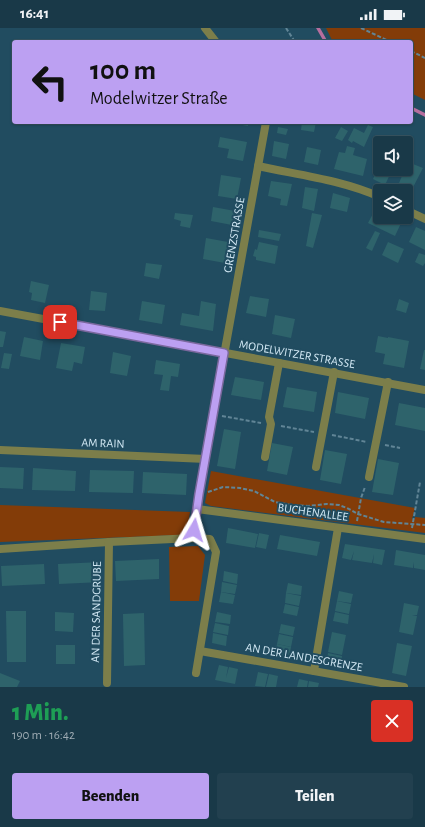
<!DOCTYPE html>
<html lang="de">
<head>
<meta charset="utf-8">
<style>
	body { margin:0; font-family:"Alegreya Sans",sans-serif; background:#22404f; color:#f1f3f6; height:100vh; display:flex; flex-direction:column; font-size:15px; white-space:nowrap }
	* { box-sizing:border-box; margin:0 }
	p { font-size:13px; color:#9facb4 }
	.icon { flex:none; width:22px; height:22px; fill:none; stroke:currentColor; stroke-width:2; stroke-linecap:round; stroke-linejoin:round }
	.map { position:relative; height:659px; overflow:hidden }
	.side { display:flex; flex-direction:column; background:#193948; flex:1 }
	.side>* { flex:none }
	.guide { position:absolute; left:12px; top:12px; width:401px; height:84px; border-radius:4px; box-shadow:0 1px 3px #0004,0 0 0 1px #375360; background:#bca0f2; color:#111; overflow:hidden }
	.controls { position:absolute; left:373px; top:108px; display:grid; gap:8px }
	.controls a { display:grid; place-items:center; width:40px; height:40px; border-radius:4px; background:#193948; box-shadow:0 1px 3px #0004,0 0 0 1px #375360; font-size:20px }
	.pin { position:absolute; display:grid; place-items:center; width:34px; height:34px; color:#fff; margin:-17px; border-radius:8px; box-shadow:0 2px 6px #0006 }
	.me { position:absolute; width:44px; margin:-22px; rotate:7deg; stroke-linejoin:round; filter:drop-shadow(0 0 3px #0008) }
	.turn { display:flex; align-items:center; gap:14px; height:84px; padding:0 12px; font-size:18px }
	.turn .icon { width:52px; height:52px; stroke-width:2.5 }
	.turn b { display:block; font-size:28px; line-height:34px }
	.round { display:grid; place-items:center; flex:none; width:42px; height:42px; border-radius:4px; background:#22404f }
	.overview { display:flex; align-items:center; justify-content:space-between; height:68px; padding:0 12px }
	h1 { font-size:24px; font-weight:800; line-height:30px; color:#1e9e55 }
	.cta { display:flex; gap:8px; margin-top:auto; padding:8px 12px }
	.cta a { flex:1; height:46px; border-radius:4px; background:#bca0f2; color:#111; font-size:16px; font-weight:800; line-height:46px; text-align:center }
	.cta a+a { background:#22404f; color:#f1f3f6 }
	.status { display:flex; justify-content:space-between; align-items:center; height:28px; padding:0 20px; background:#193948; direction:ltr }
	.status svg { height:11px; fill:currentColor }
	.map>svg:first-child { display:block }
	.green { fill:#833c08 }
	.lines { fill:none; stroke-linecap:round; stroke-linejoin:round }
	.stream { stroke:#b66e9e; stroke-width:3.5 }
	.building { fill:#2e636b }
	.path { stroke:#618596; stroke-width:2; stroke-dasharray:4 2; stroke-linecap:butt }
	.street { stroke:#7c7e4a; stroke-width:8 }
	.route-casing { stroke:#7a689d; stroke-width:10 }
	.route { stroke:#bca0f2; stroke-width:7 }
	.labels { text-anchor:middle; stroke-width:4; stroke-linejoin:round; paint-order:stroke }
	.street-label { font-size:12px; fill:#d3e9f5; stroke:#214c60 }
</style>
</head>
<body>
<div class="status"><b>16:41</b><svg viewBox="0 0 49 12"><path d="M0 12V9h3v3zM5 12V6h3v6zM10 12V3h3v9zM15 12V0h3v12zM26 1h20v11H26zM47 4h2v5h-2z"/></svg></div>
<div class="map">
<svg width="425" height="659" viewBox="0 0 425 659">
	<rect width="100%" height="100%" fill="#214c60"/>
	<g class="green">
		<path d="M326,0H425V72L411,65V14H333Z"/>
		<path d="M211,443L415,480L412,491H415V489L425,490V505L211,478L205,475Z"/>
		<path d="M0,477L190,484L187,503L181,507L0,514Z"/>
		<path d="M198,518L205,527L199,573H170L169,519Z"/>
	</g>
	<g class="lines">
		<g class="stream">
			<path d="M318,0L326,14"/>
			<path d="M411,80L425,87"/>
		</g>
	</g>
	<g class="building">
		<path d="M226,94H248V98Z"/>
		<path d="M302,94H316L314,104L301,102Z"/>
		<path d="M368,97L373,99L364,119L353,113L352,115L348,112L354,100L364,105Z"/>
		<path d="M278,99L288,101L286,107L277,105Z"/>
		<path d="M341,99L348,103L342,113L335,110Z"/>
		<path d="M220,109L247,114L243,133L227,130L229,121L218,119Z"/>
		<path d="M274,113L289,116L286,131L272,128Z"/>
		<path d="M347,118L355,120L353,127L367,131L363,148L334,141L339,124L345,125Z"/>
		<path d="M307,119L321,122L318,137L304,134Z"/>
		<path d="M408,134L423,140L408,169L406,167V163L396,162Z"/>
		<path d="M380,136V141L392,142L385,157L373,151Z"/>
		<path d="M221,147L241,150L237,171L218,168Z"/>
		<path d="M271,153L292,156L287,178L280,177L281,171L268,168Z"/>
		<path d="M305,159L318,161L314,183L302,180Z"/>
		<path d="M333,165L350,170L347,184L330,180Z"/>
		<path d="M213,179L235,183L232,197L211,193Z"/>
		<path d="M376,180L380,182V189H395L402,193L395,208L368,195Z"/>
		<path d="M175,185L193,187L190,200L180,198L181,193L174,191Z"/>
		<path d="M312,185L322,187L313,220L306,218Z"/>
		<path d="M416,199L425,203V222L409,214Z"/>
		<path d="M259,202L281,206L279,213L258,209Z"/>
		<path d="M375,203L380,205L372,223L366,220Z"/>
		<path d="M206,210L228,214L225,235L203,231Z"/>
		<path d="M259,214L278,218L275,236L256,232V229L253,228L255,221L257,222Z"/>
		<path d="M388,214L404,221L398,235L382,227Z"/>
		<path d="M419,225L425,227V235L423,238L415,234Z"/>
		<path d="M146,235L162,237L159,251L144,248Z"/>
		<path d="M31,253L49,257L45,275L31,272L32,265L29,264Z"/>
		<path d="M91,263L107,265L105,283L89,282Z"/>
		<path d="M250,268L269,271L266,289L246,285Z"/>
		<path d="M399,271L409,275L406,285L396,282Z"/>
		<path d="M142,273L165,277L162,296L139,292Z"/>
		<path d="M201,273L216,276L213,303L180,297L182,285L199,288Z"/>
		<path d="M275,287L295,291L291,310L272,306Z"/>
		<path d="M0,303L6,304L3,319H0Z"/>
		<path d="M378,308L388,310V309L409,313L404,340L383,336L385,326L375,324Z"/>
		<path d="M24,309L43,313L40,332L20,328Z"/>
		<path d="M61,315L85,319L82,336L74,334L72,343L56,340Z"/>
		<path d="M424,322H425V342L420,341Z"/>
		<path d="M113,324L131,328L127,348L110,345Z"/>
		<path d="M4,325L12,326L9,341L1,340Z"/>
		<path d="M156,332L180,336L178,349L171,348L169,363L160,362L163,347L154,346Z"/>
		<path d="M235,349L264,354L261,372L231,367Z"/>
		<path d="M287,359L317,364L314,384L283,379Z"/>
		<path d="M338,364L369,370L365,391L335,385Z"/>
		<path d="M399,375L425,380V403L395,397Z"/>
		<path d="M224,401L241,404L235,441L217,438Z"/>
		<path d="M272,415L293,419L287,447L267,443Z"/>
		<path d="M325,422L347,426L341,456L320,452Z"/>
		<path d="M378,431L399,435L393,467L372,464Z"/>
		<path d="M0,439L24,440L23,461L0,460Z"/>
		<path d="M33,440L76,443L75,463L32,462Z"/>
		<path d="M90,442L134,443L133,465L89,464Z"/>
		<path d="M143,444L187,446L186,467L142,465Z"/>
		<path d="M228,500L258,506L255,520L226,515Z"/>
		<path d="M259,505L269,507L266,521L256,519Z"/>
		<path d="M280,507L320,514L317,528L277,521Z"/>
		<path d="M345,516L385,522L382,537L373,535L374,526L372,535L352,532L354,523L351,532L342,530Z"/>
		<path d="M396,522L425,527V542L414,540V534L413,540L394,537Z"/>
		<path d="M159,531V551L116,553L115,533Z"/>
		<path d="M102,534V554L59,556L58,536Z"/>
		<path d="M44,536L45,556L2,558L1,538Z"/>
		<path d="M224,543L238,546L237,556L223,553Z"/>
		<path d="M222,554L237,557L235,566L221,564Z"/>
		<path d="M288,555L302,558L301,567L286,565Z"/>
		<path d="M339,563L353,566L351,575L337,573Z"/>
		<path d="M221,564L235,567L233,576L219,574Z"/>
		<path d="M286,565L301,568L299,578L285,575Z"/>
		<path d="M337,573L351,576L349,586L335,583Z"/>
		<path d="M404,575L419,578L417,587H412L417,588L413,607L399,604Z"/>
		<path d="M285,576L299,579L297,588L283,585Z"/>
		<path d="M6,583H26V634H7Z"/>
		<path d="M55,584L74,585L73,604L55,603Z"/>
		<path d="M217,584L231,587L230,596L215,594Z"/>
		<path d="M335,584L349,587L348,596L333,593Z"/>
		<path d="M144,585L145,637L124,638L123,586Z"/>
		<path d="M215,595L229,598L228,607L213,604Z"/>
		<path d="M281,596L295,599L293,608L279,605Z"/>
		<path d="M332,604L346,607L344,617L335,616L344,617L342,627L328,624Z"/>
		<path d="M213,605L227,608L226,618L212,615Z"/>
		<path d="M279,606L293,609L291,619L277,616Z"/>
		<path d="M397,615L412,618L408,638L398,637L408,638L406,648L392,645Z"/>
		<path d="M277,616L291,619L289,629L275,626Z"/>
		<rect x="56" y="617" width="19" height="19"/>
		<path d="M328,625L342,628L341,637L326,635Z"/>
		<path d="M219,637L228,639L226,650L229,639L238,641L235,656L215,652Z"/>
		<path d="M258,644L268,646L265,659L255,658Z"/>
		<path d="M0,645L20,653L17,659H0Z"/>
		<path d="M269,646L278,648L276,659H266Z"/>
		<path d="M299,651L308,653L307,659H297Z"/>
		<path d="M309,653L319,655L318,659H308Z"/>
	</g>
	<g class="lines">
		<g class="path">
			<path d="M286,0L295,14"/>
			<path d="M361,0L391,14"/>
			<path d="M411,23L425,30"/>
			<path d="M222,388L261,395"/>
			<path d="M281,398L314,404"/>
			<path d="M332,407L367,414"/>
			<path d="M385,417L400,420"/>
			<path d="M208,464L223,459L240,460L254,463L275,474L291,477L308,478L327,476L339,477L347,480L358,486L384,494L425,497"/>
			<path d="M357,493L361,470L365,459"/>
			<path d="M412,500L420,454"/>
		</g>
		<g class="street">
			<path d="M205,0L216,14"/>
			<path d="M258,138C299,147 342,152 380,169"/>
			<path d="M406,182L425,191"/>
			<path d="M0,283L425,362"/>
			<path d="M0,422L206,431"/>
			<path d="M265,429L271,396L269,389L279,335"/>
			<path d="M316,439L334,344"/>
			<path d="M369,449L388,354"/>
			<path d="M197,481L425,511"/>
			<path d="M194,510L195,494L199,466L266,94"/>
			<path d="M0,521L109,514L194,510L210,511L216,524L196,645"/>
			<path d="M200,623L404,659"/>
			<path d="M314,643L338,500"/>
			<path d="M107,655L109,514"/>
		</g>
	</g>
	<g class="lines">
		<g class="route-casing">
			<path id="route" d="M60,294L224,325L199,466L194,502"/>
		</g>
		<use href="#route" class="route"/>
	</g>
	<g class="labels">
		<g class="street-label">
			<text transform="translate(234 207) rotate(-80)" y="4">GRENZSTRASSE</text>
			<text transform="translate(297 326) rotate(10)" y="4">MODELWITZER STRASSE</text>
			<text transform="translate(103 415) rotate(2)" y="4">AM RAIN</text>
			<text transform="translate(313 484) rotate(8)" y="4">BUCHENALLEE</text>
			<text transform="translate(96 584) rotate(-89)" y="4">AN DER SANDGRUBE</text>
			<text transform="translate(304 629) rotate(10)" y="4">AN DER LANDESGRENZE</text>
		</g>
	</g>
</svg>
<div class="controls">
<a><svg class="icon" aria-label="sound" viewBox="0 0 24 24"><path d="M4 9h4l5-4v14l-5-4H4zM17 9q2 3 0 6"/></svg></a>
<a><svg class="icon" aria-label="layers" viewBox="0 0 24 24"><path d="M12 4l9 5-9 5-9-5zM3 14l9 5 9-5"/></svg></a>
</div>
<div class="pin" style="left:60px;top:294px;background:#d93025"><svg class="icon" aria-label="arrive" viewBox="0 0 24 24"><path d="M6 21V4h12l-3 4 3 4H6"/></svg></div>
<svg class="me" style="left:194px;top:502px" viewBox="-20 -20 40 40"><path d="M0-17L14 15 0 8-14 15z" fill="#bca0f2" stroke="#fff" stroke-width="4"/></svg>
<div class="guide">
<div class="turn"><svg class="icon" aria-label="left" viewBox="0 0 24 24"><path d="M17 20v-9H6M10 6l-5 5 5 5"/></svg><div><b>100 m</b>Modelwitzer Straße</div></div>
</div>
</div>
<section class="side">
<div class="overview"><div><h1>1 Min.</h1><p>190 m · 16:42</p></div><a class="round" style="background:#d93025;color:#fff"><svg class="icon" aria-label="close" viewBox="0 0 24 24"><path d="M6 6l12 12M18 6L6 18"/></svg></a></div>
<div class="cta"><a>Beenden</a><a>Teilen</a></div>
</section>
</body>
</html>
